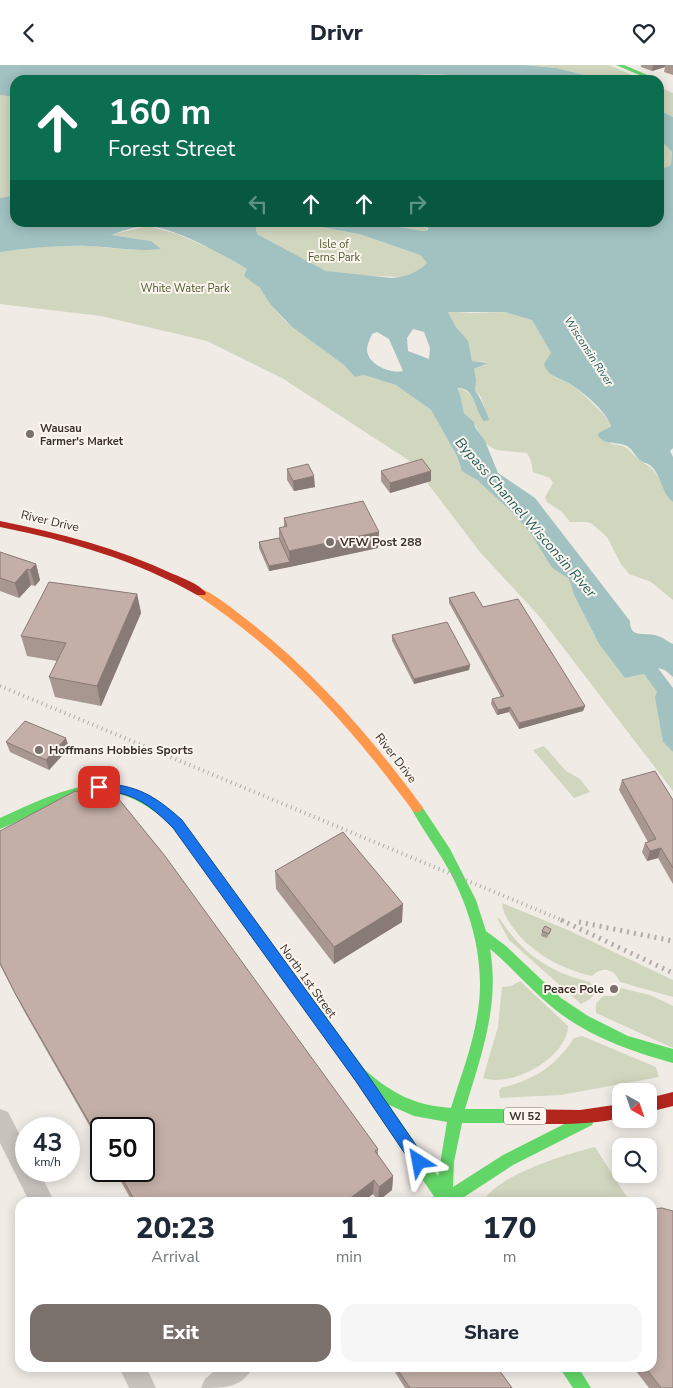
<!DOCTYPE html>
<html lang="en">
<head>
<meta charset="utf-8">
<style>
	body { margin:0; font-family:"Nunito Sans",sans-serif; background:#f6f6f7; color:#1f2937; height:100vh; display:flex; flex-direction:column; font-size:19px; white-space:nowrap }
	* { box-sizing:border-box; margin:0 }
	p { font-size:16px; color:#747a83 }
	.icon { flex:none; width:28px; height:28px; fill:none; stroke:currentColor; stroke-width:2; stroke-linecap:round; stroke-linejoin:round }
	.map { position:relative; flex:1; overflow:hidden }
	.panel { position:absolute; left:15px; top:1132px; width:642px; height:175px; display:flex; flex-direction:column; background:#fff; border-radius:15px; box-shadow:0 2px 12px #0003 }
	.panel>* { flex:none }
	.guide { position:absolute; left:10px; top:10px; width:654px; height:152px; border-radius:15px; box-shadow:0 2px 12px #0003; background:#0b6e4f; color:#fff; overflow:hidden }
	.needle { width:32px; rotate:140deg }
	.tools { position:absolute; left:612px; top:1018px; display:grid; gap:10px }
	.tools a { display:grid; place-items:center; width:45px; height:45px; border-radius:10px; background:#fff; box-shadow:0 2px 12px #0003; font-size:25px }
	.speed { position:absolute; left:15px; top:1052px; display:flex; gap:10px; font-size:25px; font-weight:700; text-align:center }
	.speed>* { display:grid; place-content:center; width:65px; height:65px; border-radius:50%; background:#fff; box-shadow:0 2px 12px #0003; line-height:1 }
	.speed small { font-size:12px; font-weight:400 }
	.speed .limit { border:2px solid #111; border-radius:8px; background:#fff; color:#111 }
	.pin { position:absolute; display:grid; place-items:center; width:42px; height:42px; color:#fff; margin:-21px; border-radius:10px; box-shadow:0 2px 8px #0006 }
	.me { position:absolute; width:55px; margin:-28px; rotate:326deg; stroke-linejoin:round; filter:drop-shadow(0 0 4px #0008) }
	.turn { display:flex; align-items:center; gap:18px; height:105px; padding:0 15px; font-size:22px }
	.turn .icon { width:65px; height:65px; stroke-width:2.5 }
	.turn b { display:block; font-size:35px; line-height:42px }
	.lanes { display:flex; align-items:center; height:48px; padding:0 15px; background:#0003; justify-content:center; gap:25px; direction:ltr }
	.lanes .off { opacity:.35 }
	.eta { display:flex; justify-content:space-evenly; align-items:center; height:85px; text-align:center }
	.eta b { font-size:30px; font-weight:800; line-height:35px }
	.primary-button { display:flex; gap:10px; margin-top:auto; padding:10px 15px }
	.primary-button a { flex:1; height:58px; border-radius:15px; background:#7a716c; color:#fff; font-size:20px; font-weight:800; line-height:58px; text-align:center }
	.primary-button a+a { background:#f6f6f7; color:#1f2937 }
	header { display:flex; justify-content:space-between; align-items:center; height:65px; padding:0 15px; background:#fff; font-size:22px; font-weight:800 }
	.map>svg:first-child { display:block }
	.green { fill:#d1d6bf }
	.water { fill:#a1c2c1; fill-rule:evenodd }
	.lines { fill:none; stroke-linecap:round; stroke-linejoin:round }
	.street { fill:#c9c3be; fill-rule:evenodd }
	.fast { fill:#63d668; fill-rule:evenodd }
	.slow { fill:#ff974d; fill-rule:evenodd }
	.jam { fill:#b3261e; fill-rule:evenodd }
	.rail-far1 { stroke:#b1aca8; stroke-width:4; stroke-dasharray:1 4; stroke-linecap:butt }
	.rail { stroke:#b1aca8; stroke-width:5; stroke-dasharray:2 5; stroke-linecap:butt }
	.wall { fill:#a89690 }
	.shaded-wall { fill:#887a75 }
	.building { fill:#c3afa7; stroke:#887a75 }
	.route { fill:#1a73e8; stroke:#114b97 }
	.poi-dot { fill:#7a716c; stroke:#fbf5ee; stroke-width:2 }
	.labels { text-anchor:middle; stroke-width:4; stroke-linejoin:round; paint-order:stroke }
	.far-park-label { font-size:11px; fill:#4a5a2e; stroke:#fbf5ee }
	.far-water-label { font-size:11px; font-style:italic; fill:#1f5a5e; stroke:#fbf5ee }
	.far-poi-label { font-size:11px; font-weight:bold; fill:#3b302b; stroke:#fbf5ee; text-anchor:start }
	.shield { fill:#fbf5ee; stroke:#756b66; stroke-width:1 }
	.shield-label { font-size:11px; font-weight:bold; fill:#3b302b }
	.street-label { font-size:12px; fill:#3b302b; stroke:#fbf5ee }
	.poi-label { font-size:12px; font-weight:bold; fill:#3b302b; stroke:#fbf5ee; text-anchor:start }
	.water-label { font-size:14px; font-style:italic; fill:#1f5a5e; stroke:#fbf5ee }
</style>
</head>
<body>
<header><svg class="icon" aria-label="back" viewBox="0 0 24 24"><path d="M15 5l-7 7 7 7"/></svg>Drivr<svg class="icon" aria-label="heart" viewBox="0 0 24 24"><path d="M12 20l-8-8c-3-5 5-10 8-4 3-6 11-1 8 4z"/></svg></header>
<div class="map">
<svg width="673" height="1323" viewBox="0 0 673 1323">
	<rect width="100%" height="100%" fill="#f0ebe5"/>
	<g class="green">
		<path d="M524,0H609L643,15H605L556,3Z"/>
		<path d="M435,9L526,15H372L382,12Z"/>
		<path d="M659,22L673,28V52L659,45Z"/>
		<path d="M0,30L15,32V130L0,133Z"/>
		<path d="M659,74L672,87L671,100L659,105Z"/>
		<path d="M255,158H299L359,169L420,190L428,199L420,205L401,212L356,210L326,206L257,169Z"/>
		<path d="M375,158H417L428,164C417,170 388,161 375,158Z"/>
		<path d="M148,161L177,169L211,184L247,204L254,218L265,228L271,240L285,256L344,300L355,312L364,310L396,320L431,345L457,391L461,404L477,415L515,450L531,469L552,503L569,514L574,530L599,579L625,613L644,609L657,627L663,677L673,687V726L539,551L480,487L428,419L419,402L282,313L207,276L101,251L0,239V187C29,183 61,179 90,181C114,183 136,187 160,184L151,176L110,170Z"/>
		<path d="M447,246L470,248L505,247L532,255L551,288L554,312L572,320L583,329L604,350L611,360L604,365L611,379C630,381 627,385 640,395C647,401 652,402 657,410C663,420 664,430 673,437V535L651,517L629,509L621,499L607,472L592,459L587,457H570L562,447L547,437L545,432L553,418L550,413L533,407L531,396L527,388L496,385L486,379L472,355L464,348L460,329L456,323C469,323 480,341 487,350L481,332L475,325L474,304L486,299L487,297L472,296L467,276L456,262Z"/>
		<path d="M544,681L566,706L580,714L590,727L574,733L533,685Z"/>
		<path d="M502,838L568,865L673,915V932L620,917C614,903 602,901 592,911C559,903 531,888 511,860C506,852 503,847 502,838Z"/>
		<path d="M497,853H499C523,889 548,907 590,917L596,927L590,934L581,939L509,875Z"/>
		<path d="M520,916L568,961C567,993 512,1023 483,1013L498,962L502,922L511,921Z"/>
		<path d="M621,923L650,930L673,941V983L596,948V939L603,931H615Z"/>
		<path d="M582,971L656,1002L659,1012L561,1030L500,1033L499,1026L501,1023C534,1015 556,1001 574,973Z"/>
		<path d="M595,1082L630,1137H483C494,1111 569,1088 595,1082Z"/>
	</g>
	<g class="water">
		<path d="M0,0H524L556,3L605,15H526L435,9L382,12L372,15H15V32L0,30Z"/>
		<path d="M659,45L673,52V383L670,386L673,392V437C661,428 662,411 651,401C648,398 643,398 640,395C635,391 633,385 627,381C617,376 606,381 598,371L599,368L611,361C605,345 585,329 572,320C561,313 549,313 544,299L551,288L532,255L505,247H448L456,262L468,276L472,296L488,298L474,304L476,315L475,325C481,334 486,345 489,355L484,356C475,347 476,322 457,323L460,329L464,348L474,357L475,362L485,376L498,408L535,433L630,556C630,575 646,566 658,571C664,573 668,577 673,579V612L665,605L658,603L673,623V687L663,677L655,632L657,627L644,609L625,613L599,579L574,530L569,514L552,503L531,469L515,450L477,415L462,406L457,391L431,345L396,320L364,310L355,312L344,300L291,261L271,240L260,223L244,211L247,204C221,189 178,164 149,161C138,160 121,166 111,170L151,176L161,184C136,187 113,182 88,181C59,180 29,183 0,187V133L15,130V158H255L257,169L326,206L392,213C405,212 418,207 427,198L420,190L359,169L299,158H375L422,166L428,165V163L417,158H659V105L671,100L672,87L659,74ZM413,264L424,267L430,283L429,294L408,286L407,273ZM377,267L389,274L403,306C391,309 368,300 367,285C367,280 370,274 372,269Z"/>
	</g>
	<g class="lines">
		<g class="street">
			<path d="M0,1044L8,1047L26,1082V1106H39L55,1138H30L0,1078Z"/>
			<path d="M119,1302H146L156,1323H129Z"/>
			<path d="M219,1302H253C242,1323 224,1323 201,1323L205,1314Z"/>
		</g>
		<g class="fast">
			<path d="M616,0H624L659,15H651Z"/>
			<path d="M100,718C136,720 155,732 182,756L365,1005C393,1029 414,1040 451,1043C460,1013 472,983 477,952C486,904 474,854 452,811C440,787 423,766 411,743L413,740L417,738L421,740L450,784L476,835L486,866L506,881L561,933L588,951L628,971L673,984V998C630,986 587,971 552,942C530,924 512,902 490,884C500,940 481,991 465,1044H512L517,1046L519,1051L517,1056L512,1058H462L454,1097L453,1122L503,1090L582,1050L587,1048L592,1050L594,1055L592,1060L513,1100L455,1138H434L435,1133L362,1026L361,1020L355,1015L174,762C124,719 98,718 38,746C25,752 13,759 0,764V753C32,738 64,723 100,718ZM389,1040L414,1051L447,1057L438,1111Z"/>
			<path d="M559,1302H578L591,1323H573Z"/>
		</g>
		<path class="slow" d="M201,524C215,529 234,545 246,554C314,606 370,671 421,740L423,743L421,746L417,748L413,746C348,659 288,591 197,530L196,528L197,526Z"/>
		<g class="jam">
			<path d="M0,456C60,468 118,483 173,509C183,513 199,519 206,528L205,530H197C135,495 70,476 0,462Z"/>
			<path d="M673,1027V1041L649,1047V1033Z"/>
			<path d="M621,1039V1053C585,1061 549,1059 512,1058L507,1056L505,1051L507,1046L512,1044L580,1045Z"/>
		</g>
		<path class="rail-far1" d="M0,621L564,856"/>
		<g class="rail">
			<path d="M561,855L673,908"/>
			<path d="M579,857L673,876"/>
		</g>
	</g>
	<g class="wall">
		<path d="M641,0H673V10L664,7L665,2L652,6L641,2Z"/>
		<path d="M287,404L315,422L294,426L287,415Z"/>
		<path d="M381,406H431V416L390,428L381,416Z"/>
		<path d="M284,453L379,467L378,483L269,506L259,483V477L279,473V463L284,462Z"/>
		<path d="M0,487L36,499L40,515L35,521L31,520L19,533L0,526Z"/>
		<path d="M137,529L141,548L101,641L55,632L49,612L57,596L27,591L21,571Z"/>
		<path d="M449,533L483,542L585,641L583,646L519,664L509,647L497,650L491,639L492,634L501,632L449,538Z"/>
		<path d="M392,570L470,600L469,605L414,619L392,576Z"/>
		<path d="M6,677L69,683L49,705L10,687Z"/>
		<path d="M622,715L673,735V819L658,793L647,796L642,787L645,778L648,777L619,725Z"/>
		<path d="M0,766L378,1084V1090L393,1111L392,1125L378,1136L373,1129L361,1138H133L115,1106H144L101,1064V1081L24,946L0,900Z"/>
		<path d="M275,806L402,857L334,899L276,824Z"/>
		<path d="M551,864L547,873L541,871L542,866Z"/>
		<path d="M393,1302H497L512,1323H405L393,1304Z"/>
		<path d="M633,1302H652L673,1323H649Z"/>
	</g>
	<g class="shaded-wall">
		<path d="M653,0H665V2L652,6Z"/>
		<path d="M431,406V416L390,428V418Z"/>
		<path d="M314,411L315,422L294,426L293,416Z"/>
		<path d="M379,467L378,483L290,502L289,486Z"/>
		<path d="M290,497V502L269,506V501Z"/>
		<path d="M36,499L40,515L35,521L30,505Z"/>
		<path d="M27,504L31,520L19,533L15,518Z"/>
		<path d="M137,529L141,548L101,641L97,621Z"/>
		<path d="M470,600L469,605L414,619V614Z"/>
		<path d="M585,641L583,646L519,664V658Z"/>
		<path d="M510,642L509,647L497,650L498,645Z"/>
		<path d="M66,673L69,683L49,705L46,695Z"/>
		<path d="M661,783L658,793L647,796L650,786Z"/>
		<path d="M403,839L402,857L334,899V882Z"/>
		<path d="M393,1111L392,1125L378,1136L379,1122Z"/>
		<path d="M374,1115L373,1129L361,1138H344Z"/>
	</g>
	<g class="building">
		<path d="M422,394L431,406L390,418L381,406Z"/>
		<path d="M308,399L314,411L293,416L287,404Z"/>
		<path d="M363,436L379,467L289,486L279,463L287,461L284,453Z"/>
		<path d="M279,473L290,497L269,501L259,477Z"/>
		<path d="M0,487L36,499L30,505L27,504L15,518L0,513Z"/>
		<path d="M49,517L137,529L97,621L49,612L66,578L21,571Z"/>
		<path d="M474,527L483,542L518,534L585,641L519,658L510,642L498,645L492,634L504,631L449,533Z"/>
		<path d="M447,557L470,600L414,614L392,570Z"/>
		<path d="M25,656L66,673L46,695L6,677Z"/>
		<path d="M655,706L673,735V803L661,783L650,786L645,778L656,774L622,715Z"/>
		<path d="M75,726L118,733L165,791L378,1084L375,1086L393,1111L379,1122L374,1115L344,1138H136L118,1106H144V1064H101V1078L16,930L0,898V766Z"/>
		<path d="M343,767L403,839L334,882L275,806Z"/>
		<path d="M545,861L551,864L549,869L542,866Z"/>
		<path d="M662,1143L673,1146V1323H661L645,1302H652V1144Z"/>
		<path d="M396,1302H497L512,1323H410Z"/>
	</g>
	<path class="route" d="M99,718C137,720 154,730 182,755L365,1006L424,1092L427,1097L424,1102L419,1104L414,1102L355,1015L173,763C157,747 142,733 119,728C111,727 103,728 95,726L93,722L95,719Z"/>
	<g class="poi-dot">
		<circle cx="30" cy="369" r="5"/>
		<circle cx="330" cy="477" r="5"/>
		<circle cx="39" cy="685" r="5"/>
		<circle cx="614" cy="924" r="5"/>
	</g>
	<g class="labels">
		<g class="far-park-label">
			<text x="334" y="183">Isle of<tspan x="334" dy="13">Ferns Park</tspan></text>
			<text x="185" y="227">White Water Park</text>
		</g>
		<g class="far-water-label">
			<text transform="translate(589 286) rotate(57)" y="4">Wisconsin River</text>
		</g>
		<g class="far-poi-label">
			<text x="40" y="367">Wausau<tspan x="40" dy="13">Farmer's Market</tspan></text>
		</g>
		<rect class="shield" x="504" y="1042.5" width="42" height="17" rx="4"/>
		<g class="shield-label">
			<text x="525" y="1055">WI 52</text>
		</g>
		<g class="street-label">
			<text transform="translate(50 456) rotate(13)" y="4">River Drive</text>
			<text transform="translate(396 693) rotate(52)" y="4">River Drive</text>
			<text transform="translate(308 916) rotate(54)" y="4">North 1st Street</text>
		</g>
		<g class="poi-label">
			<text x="340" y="481">VFW Post 288</text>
			<text x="49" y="689">Hoffmans Hobbies Sports</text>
			<text x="604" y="928" text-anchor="end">Peace Pole</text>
		</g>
		<g class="water-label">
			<text transform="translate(526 452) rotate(49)" y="5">Bypass Channel Wisconsin River</text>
		</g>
	</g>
</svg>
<div class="tools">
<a><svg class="needle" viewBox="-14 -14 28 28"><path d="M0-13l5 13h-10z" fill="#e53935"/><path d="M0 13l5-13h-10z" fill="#747a83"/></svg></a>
<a><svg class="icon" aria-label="search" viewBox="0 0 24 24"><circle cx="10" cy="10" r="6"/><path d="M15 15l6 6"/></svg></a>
</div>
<div class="speed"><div>43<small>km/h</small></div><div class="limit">50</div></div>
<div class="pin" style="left:99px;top:722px;background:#d93025"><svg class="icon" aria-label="arrive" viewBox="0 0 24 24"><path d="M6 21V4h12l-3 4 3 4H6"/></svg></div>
<svg class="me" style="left:419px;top:1097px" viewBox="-20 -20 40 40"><path d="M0-17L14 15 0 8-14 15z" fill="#1a73e8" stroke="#fff" stroke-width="4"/></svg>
<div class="guide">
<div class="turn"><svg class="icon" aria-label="ahead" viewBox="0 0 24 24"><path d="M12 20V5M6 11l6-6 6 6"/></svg><div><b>160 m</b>Forest Street</div></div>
<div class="lanes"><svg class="icon off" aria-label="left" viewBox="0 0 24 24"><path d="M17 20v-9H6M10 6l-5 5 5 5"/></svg><svg class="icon" aria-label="ahead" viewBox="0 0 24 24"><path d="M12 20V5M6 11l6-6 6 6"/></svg><svg class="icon" aria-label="ahead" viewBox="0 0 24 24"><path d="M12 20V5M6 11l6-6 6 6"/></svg><svg class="icon off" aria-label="right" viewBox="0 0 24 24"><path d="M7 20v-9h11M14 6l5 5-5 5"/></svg></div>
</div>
<section class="panel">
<div class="eta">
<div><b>20:23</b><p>Arrival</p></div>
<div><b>1</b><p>min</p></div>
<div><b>170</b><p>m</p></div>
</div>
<div class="primary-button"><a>Exit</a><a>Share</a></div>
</section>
</div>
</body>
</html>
